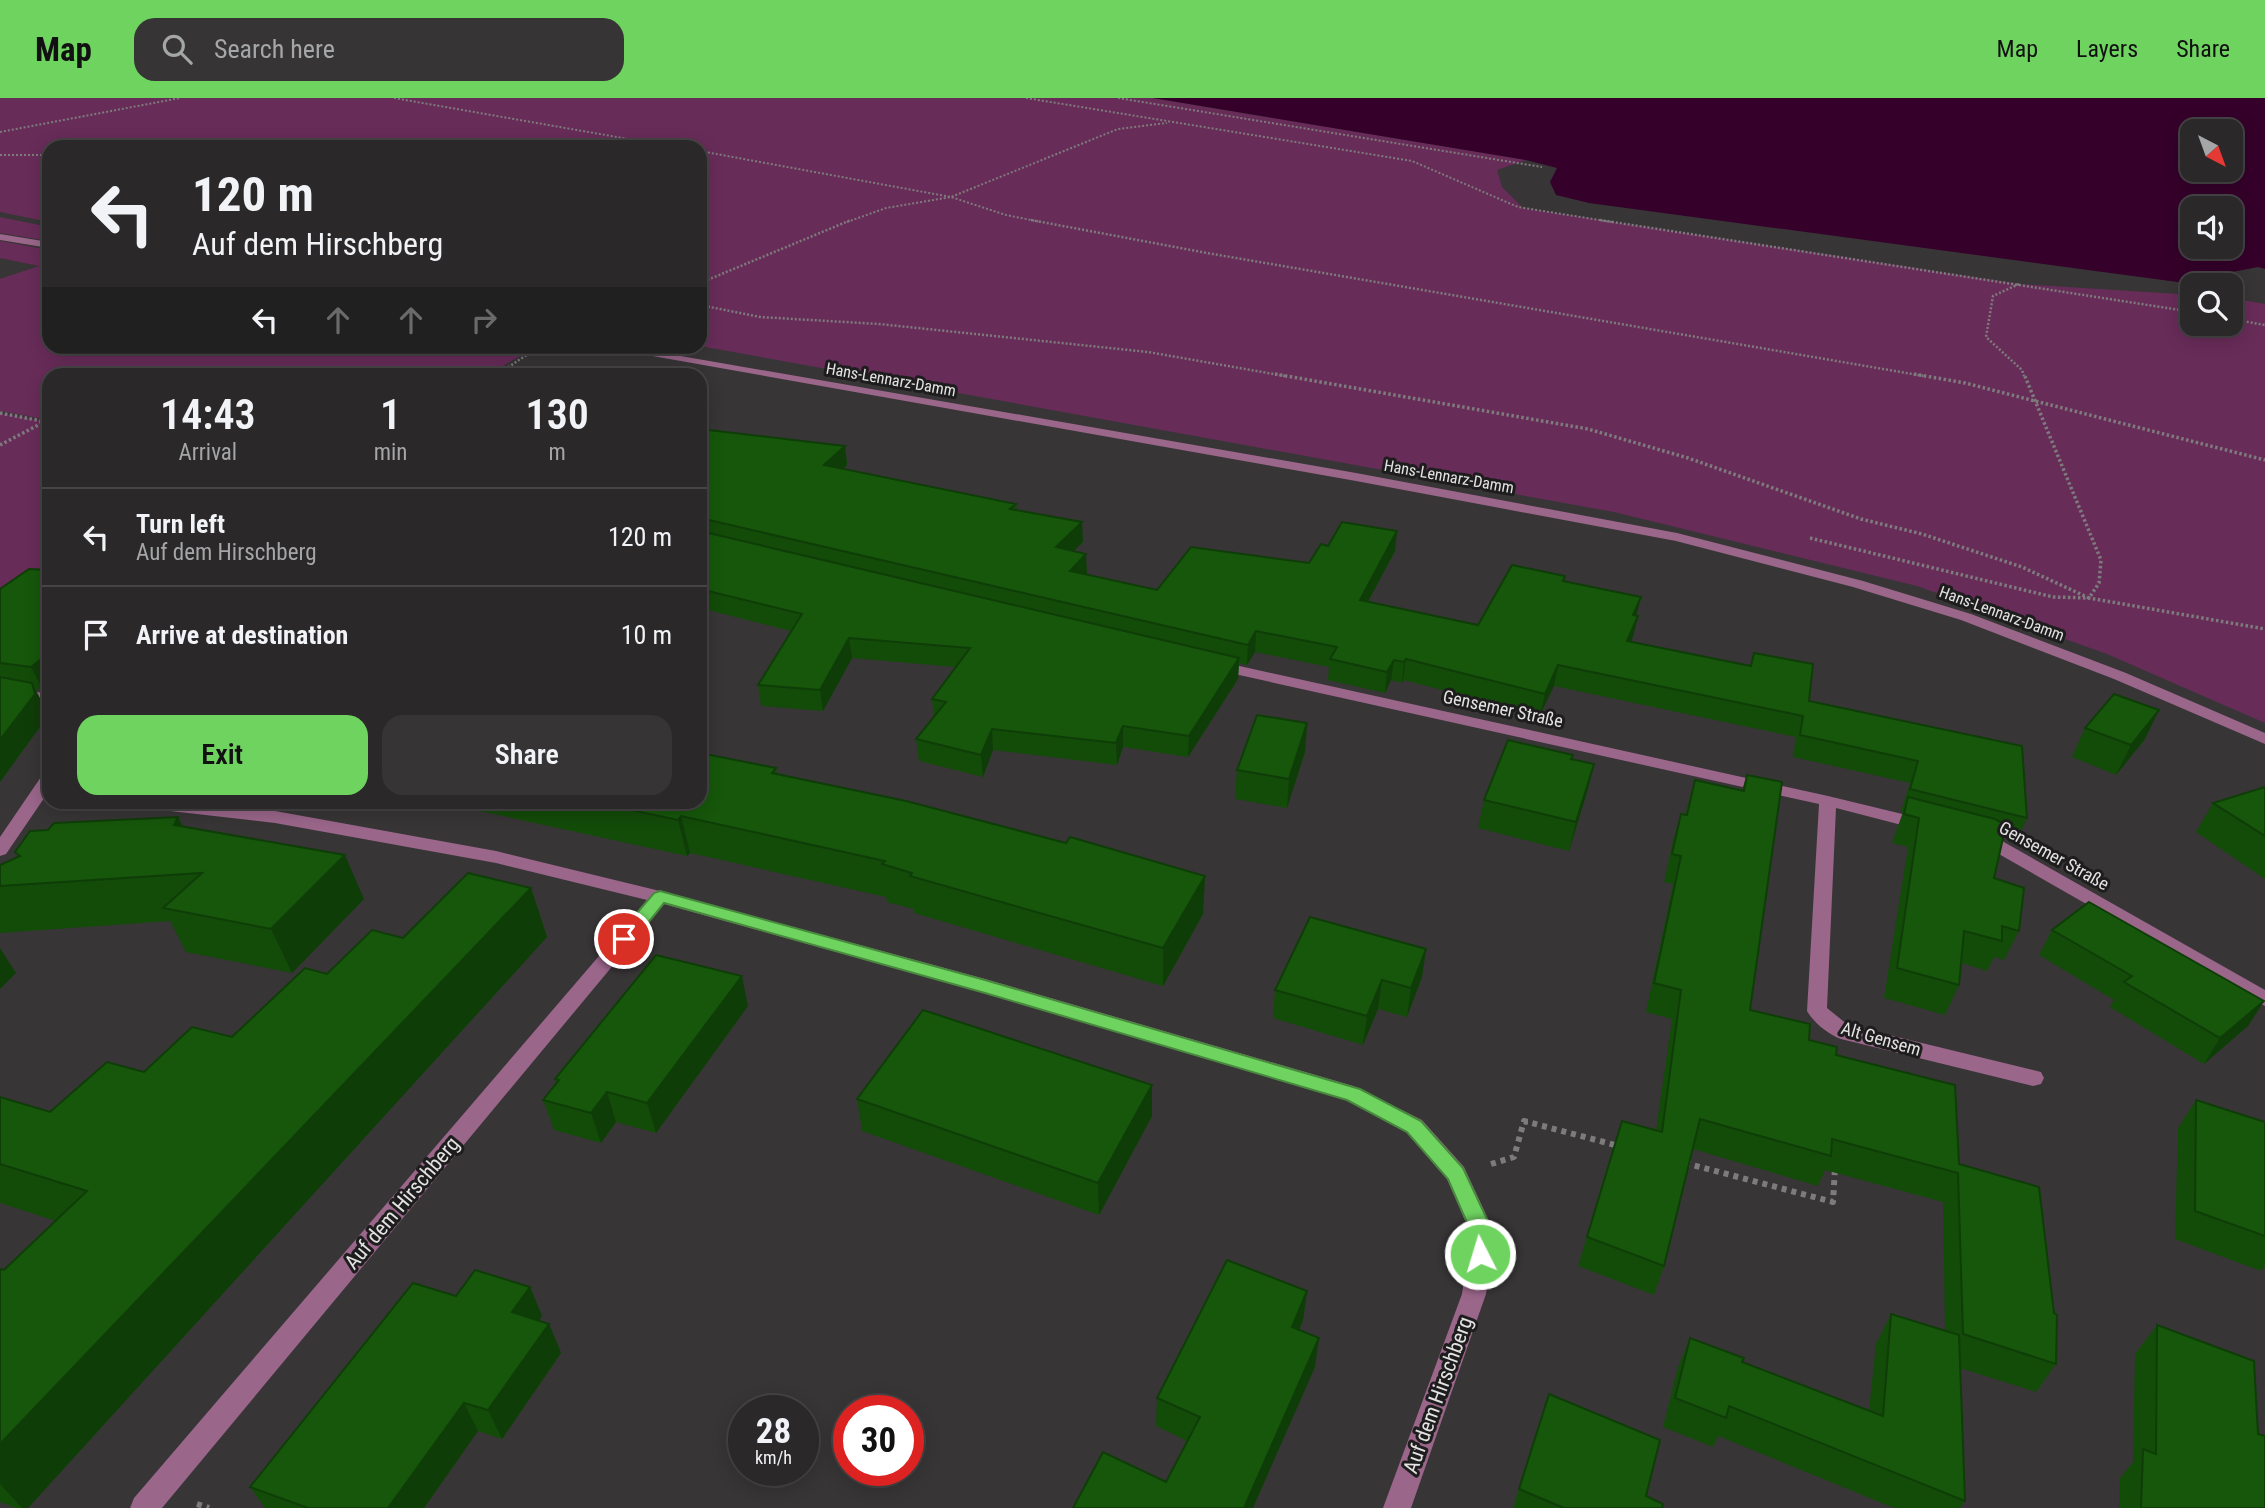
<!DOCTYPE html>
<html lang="en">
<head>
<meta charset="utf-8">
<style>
	body { margin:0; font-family:"Roboto Condensed",sans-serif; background:#363435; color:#f1f3f6; height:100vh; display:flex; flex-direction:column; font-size:26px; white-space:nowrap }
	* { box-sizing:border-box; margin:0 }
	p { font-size:23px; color:#a5a6a8 }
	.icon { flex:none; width:38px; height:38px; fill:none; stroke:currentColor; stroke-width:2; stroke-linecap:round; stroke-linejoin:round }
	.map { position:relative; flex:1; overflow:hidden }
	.details { position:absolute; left:42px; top:270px; width:665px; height:441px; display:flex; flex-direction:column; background:#2a2829; border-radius:21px; box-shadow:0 4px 18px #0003,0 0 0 2px #464446 }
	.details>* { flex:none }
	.hud { position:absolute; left:42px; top:42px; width:665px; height:214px; border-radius:21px; box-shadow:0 4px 18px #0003,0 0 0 2px #464446; background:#2a2829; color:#f1f3f6; overflow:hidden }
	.needle { width:46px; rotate:139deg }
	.tools { position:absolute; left:2180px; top:21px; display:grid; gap:14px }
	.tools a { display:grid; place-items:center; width:63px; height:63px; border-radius:14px; background:#2a2829; box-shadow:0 4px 18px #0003,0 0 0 2px #464446; font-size:35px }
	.speed { position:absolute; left:728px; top:1297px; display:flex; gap:14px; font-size:35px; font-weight:700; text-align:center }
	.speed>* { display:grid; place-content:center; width:91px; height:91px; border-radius:50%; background:#2a2829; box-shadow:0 4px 18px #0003,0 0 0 2px #464446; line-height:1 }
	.speed small { font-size:18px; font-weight:400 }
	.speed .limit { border:10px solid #d22; background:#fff; color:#111 }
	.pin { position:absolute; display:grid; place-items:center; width:60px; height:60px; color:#fff; margin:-30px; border:4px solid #fff; border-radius:50%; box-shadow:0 2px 7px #0007 }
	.me { position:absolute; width:77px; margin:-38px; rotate:355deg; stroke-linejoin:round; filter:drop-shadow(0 0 5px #0008) }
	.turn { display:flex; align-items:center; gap:24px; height:147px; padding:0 35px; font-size:32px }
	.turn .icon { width:91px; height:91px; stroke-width:2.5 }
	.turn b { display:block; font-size:49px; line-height:60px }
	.lanes { display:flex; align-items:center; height:66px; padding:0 35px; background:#0003; justify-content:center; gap:35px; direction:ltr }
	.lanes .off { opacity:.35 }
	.eta { display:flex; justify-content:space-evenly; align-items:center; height:119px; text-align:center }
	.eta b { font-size:42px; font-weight:600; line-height:49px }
	.action { display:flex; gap:14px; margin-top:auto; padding:14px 35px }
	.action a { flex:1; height:80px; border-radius:21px; background:#6fd360; color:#111; font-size:28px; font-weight:600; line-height:80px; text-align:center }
	.action a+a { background:#363435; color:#f1f3f6 }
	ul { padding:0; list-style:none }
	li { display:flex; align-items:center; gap:21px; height:98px; padding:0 35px; border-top:2px solid #464446 }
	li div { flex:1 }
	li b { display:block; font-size:26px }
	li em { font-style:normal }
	header { display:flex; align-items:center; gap:42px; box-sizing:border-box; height:98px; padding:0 35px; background:#6fd360; color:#111 }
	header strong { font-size:33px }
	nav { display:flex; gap:38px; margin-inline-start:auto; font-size:24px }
	.search { width:490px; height:63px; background:#363435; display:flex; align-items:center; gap:18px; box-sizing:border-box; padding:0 24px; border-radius:21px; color:#a5a6a8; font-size:26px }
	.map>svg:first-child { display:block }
	.green { fill:#682c59 }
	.water { fill:#35002a; fill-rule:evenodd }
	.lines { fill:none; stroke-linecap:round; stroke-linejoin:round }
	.path-far4 { stroke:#7e7b7d; stroke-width:2; stroke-dasharray:2 2; stroke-linecap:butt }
	.path-far3 { stroke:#7e7b7d; stroke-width:2.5; stroke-dasharray:2 2; stroke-linecap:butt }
	.path-far2 { stroke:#7e7b7d; stroke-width:3.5; stroke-dasharray:2.5 2.5; stroke-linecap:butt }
	.path-far1 { stroke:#7e7b7d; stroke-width:5; stroke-dasharray:4.5 4.5; stroke-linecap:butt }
	.path { stroke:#7e7b7d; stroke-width:6; stroke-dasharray:5 5; stroke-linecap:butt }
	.minor { fill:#9a668a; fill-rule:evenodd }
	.wall { fill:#134b09 }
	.shaded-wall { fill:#0f3d08 }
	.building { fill:#16570b; stroke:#0f3d08; stroke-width:2 }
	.route { fill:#6fd360; stroke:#48893e; stroke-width:2 }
	.labels { text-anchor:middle; stroke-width:6; stroke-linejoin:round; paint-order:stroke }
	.far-street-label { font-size:16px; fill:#e4e2e3; stroke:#1e1d1e }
	.street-label { font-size:18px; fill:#e4e2e3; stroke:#1e1d1e }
	.near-street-label { font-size:21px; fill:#e4e2e3; stroke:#1e1d1e }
</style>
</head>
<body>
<header>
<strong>Map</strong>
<div class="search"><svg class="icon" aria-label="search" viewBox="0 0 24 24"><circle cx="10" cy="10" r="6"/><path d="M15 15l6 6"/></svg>Search here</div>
<nav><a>Map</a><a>Layers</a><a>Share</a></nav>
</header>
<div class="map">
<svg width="2265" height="1410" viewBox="0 0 2265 1410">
	<rect width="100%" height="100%" fill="#383537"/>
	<g class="green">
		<path d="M0,0H1152L1526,62L1497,72L1502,89L1523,110L2019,186L2193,197V226H2231V200L2265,206V625L2107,556L1917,488L1614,414L700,248V49H49V124L0,114Z"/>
		<path d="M0,119L49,129V143L0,135Z"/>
		<path d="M0,143L49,152V248L536,249L488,276H49V322L0,313V181L39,168L0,160Z"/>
		<path d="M0,315L49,324V475L0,505Z"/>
	</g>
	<path class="water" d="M1153,0H2265V171L2258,169L2222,176L2218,187H2200L1589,105L1556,97L1550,84L1557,70L1526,62ZM2193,33H2231V72H2193ZM2193,110H2231V149H2193Z"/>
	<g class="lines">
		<g class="path-far4">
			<path d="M394,0L674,49"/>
			<path d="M1026,0L1412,63L1518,109L1612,124"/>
			<path d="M1118,0L1542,69"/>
			<path d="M0,34L180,0"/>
			<path d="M700,53L951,99L1006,117L1041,124"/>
			<path d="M0,57H49"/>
			<path d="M847,124L886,110L951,99L1118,31L1167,25"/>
		</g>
		<g class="path-far3">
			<path d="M1031,122L1207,155L1924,278"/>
			<path d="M1600,122L2193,214"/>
			<path d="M700,185L851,122"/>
			<path d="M2019,186L1993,198L1986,239L2022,272L2024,278"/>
			<path d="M700,207L760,219L879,226L1148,254L1285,278"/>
			<path d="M2231,221L2265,227"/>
			<path d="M498,276L540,248"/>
		</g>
		<g class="path-far2">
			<path d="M1275,276L1588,331L1688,360L1861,421L1922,436L2022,469L2089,500L2099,485L2101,462L2024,276"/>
			<path d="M1914,276L1965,285L2265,362"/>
			<path d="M0,315L47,324"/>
			<path d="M0,347L46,323"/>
			<path d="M1810,440L2053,499L2089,500L2265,531"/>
		</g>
		<path class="path-far1" d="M1524,1024H1528"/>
		<g class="path">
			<path d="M1685,1065L1833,1104L1835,1070"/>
			<path d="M1491,1066L1514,1059L1524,1023L1619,1048"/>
			<path d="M197,1406L209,1410"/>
		</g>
		<g class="minor">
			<path d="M0,136L49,144V150L0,142Z"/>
			<path d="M596,248H623L1356,375L1677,435L1863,483L1971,516L2126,575L2265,635V646L2114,581L1961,522L1853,489L1676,443L1356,383Z"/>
			<path d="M1217,563L1828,698L1927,722L1930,726L1927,730L1921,732L1836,710L1827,910L1848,927L2033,972L2041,974L2044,980L2041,986L2033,988L1841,941C1829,937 1813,924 1807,913L1819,706L1212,571L1209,568L1212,565Z"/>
			<path d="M0,588L49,596V606L0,598Z"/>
			<path d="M49,675V693L6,756L0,758V739L43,676Z"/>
			<path d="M127,704H181L275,713L496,753L660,793L985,881L1353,988L1422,1022L1464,1069L1495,1136L1486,1196L1411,1410H1383L1462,1196L1471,1136L1447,1081L1406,1034L1346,1002L984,895L664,806L162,1410H130L134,1400L647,802L496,765L275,725L135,709L129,708Z"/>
			<path d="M1978,734L1995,739L2265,892V908L1983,747L1972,744L1969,740Z"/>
		</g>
	</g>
	<g class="wall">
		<path d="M700,331L845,348L847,367L842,371L1016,406L1017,412L1083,444L1073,453L1086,456V477L1157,492L1309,465L1328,448L1397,433L1395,453L1368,504L1478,527L1565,478L1564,483L1638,518L1631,544L1750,568L1754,555L1809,603L2027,720L2017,742L2003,738L1994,780L2019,833L2004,862L1994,859L1987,873L1961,865L1959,887L1945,917L1884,900L1908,749L1892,745L1903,714L1901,713L1910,685L1793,659L1796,639L1554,588L1540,617L1403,582L1402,585L1391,582L1385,595L1328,582L1329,569L1255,554L1247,567L1239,565L1238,581L1188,659L1123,649L1117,667L993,652L983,679L919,663L916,641L934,619L932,601L955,569L852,560L823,613L761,608L758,587L791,533L700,510Z"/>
		<path d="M0,491L43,592L35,591L44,608L47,619L0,684Z"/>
		<path d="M1307,625L1305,654L1287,710L1235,701L1237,672Z"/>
		<path d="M2085,630L2145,641L2116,677L2072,659Z"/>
		<path d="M1573,657L1572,661L1594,666L1587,694L1569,753L1478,730L1484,702Z"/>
		<path d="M776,670L777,676L1205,778L1203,816L1163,888L914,815V811L887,804L886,799L690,755L687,758L438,704H700Z"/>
		<path d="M1747,677L1750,912L1836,957L1959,1066L2056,1266L2036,1294L1960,1270L1965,1403L1960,1410H1894L1718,1338L1713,1349L1663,1329L1678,1269L1690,1240L1742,1264L1869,1312L1876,1246L1891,1216L1945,1233L1943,1104L1825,1072L1818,1088L1693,1051L1664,1168L1654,1197L1578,1168L1622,1023L1656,1032L1672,921L1646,914L1673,786L1664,784L1673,743L1681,716L1685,717L1695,682L1742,692Z"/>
		<path d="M2265,689V781L2196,734L2213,705Z"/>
		<path d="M399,704H424L420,707Z"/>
		<path d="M178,719L183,728L364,801L292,875L186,854L170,823L0,835V767L18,758L15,754Z"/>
		<path d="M531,790L547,839L28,1410H16L0,1404V1171L4,1172L56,1123L0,1105V999L50,1014L144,974L232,939L327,876L403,840Z"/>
		<path d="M2052,832L2264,903L2248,928L2204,966L2110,909L2114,902L2039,857Z"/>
		<path d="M1426,851L1422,879L1407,919L1378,911L1363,947L1273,920L1275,892Z"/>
		<path d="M748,908L656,1035L616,1024L601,1045L554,1032L543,1002L556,985L555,981Z"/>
		<path d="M1152,987V1018L1099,1117L862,1033L857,1001Z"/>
		<path d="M2196,1002L2265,1024V1168L2261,1173L2175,1141L2178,1030Z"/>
		<path d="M530,1189L542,1218L539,1223L549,1226L561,1255L502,1341L478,1333L424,1410H265L250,1389L456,1198Z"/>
		<path d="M1307,1193L1303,1222L1299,1232L1315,1269L1166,1384L1187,1343L1156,1328L1157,1300Z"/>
		<path d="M2157,1227L2258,1336L2265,1410H2119L2120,1380L2133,1364L2135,1256Z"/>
		<path d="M1549,1296L1646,1398L1662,1410H1513Z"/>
	</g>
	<g class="shaded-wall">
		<path d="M845,348L847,367L827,386L824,367Z"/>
		<path d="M1082,424L1083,444L1057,469L1056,449Z"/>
		<path d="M1397,433L1395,453L1358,522L1360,502Z"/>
		<path d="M1086,456L1087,476L1070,493V473Z"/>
		<path d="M1641,499L1636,519L1633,517Z"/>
		<path d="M1638,518L1633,539L1622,564L1627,543Z"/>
		<path d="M1256,533L1255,554L1247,567L1248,547Z"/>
		<path d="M849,540L852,560L823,613L820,592Z"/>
		<path d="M49,555V587L43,592L31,569Z"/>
		<path d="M1239,560L1238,581L1188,659L1189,638Z"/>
		<path d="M1406,561L1403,582L1402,585L1404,564Z"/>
		<path d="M1394,562L1391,582L1385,595L1387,574Z"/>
		<path d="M1558,567L1554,588L1540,617L1545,596Z"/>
		<path d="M32,585L44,608L47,619L0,684V642Z"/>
		<path d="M2159,612L2145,641L2116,677L2131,647Z"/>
		<path d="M1307,625L1305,654L1287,710L1289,681Z"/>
		<path d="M1123,628V649L1117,667L1116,645Z"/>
		<path d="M992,631L993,652L983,679L981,657Z"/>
		<path d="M1594,666L1587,694L1569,753L1576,724Z"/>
		<path d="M681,718L690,755L687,758L678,722Z"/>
		<path d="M178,719L200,763L174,727Z"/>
		<path d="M345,757L364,801L292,875L271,831Z"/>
		<path d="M1205,778L1203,816L1163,888V850Z"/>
		<path d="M531,790L547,839L28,1410H22L0,1386V1346Z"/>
		<path d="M0,850L16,875L0,891Z"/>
		<path d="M1426,851L1422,879L1407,919L1411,890Z"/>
		<path d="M742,878L748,908L656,1035L647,1005Z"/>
		<path d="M1382,882L1378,911L1363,947L1367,918Z"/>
		<path d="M2264,903L2248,928L2204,966L2220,940Z"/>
		<path d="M1152,987V1018L1099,1117L1098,1085Z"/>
		<path d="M607,994L616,1024L601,1045L591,1015Z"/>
		<path d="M530,1189L542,1218L525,1243L512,1214Z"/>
		<path d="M1307,1193L1303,1222L1289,1258L1292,1229Z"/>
		<path d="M549,1226L561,1255L502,1341L488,1312Z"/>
		<path d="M1319,1240L1315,1269L1253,1410H1244Z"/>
		<path d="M464,1305L478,1333L424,1410H388Z"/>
	</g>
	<g class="building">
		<path d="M700,331L845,348L824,367L1016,406L1010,411L1082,424L1056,449L1086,456L1070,473L1157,492L1191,449L1309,465L1321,446L1328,448L1342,424L1397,433L1360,502L1478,527L1512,467L1565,478L1563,483L1641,499L1633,517L1638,518L1627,543L1751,568L1754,555L1813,566L1809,603L2022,648L2027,720L1910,691L1918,663L1800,637L1803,618L1558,567L1545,596L1406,561L1404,564L1394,562L1387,574L1330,561L1337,549L1256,533L1248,547L700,420Z"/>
		<path d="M700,433L1239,560L1189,638L1123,628L1116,645L992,631L981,657L916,641L946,604L932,601L970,550L849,540L820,592L758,587L802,516L700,491Z"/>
		<path d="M29,471L49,472V555L31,569L0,565V491Z"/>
		<path d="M0,579L32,585L35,596L0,642Z"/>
		<path d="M2114,596L2159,612L2131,647L2085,630Z"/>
		<path d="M1257,617L1307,625L1289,681L1237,672Z"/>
		<path d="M1508,642L1573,657L1571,661L1594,666L1576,724L1484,702Z"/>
		<path d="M700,655L776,670L772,675L906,703L1066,745L1070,739L1205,778L1163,850L910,778L912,775L882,766L885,763L681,718L678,722L593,704H700Z"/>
		<path d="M1747,677L1782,684L1750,912L1810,926L1809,942L1837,949L1836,957L1955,987L1959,1066L2039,1089L2054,1215L2057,1217L2056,1266L1963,1236L1958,1075L1832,1041L1831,1058L1700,1021L1664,1168L1587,1139L1622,1023L1662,1034L1681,892L1654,885L1681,758L1672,756L1681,716L1687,717L1695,682L1744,693Z"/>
		<path d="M2265,689V738L2213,705Z"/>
		<path d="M1908,699L1995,721L2006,727L1994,780L2024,790L2019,833L2002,828V843L1964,833L1959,887L1897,870L1919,720L1904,716Z"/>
		<path d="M178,719L174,727L345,757L271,831L163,810L202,775L0,788V767L20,758L15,754L30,733L48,732L54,725Z"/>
		<path d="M468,775L531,790L0,1346V1171L4,1172L87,1093L0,1066V999L50,1014L107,964L144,974L192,929L232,939L305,870L327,876L372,832L403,840Z"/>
		<path d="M2089,804L2264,903L2220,940L2124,884L2132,878L2052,832Z"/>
		<path d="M1310,819L1426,851L1411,890L1382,882L1367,918L1275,892Z"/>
		<path d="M656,857L742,878L647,1005L607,994L591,1015L543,1002L559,982L555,981Z"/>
		<path d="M923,912L1152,987L1098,1085L857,1001Z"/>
		<path d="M2196,1002L2265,1024V1138L2195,1113Z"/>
		<path d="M1227,1162L1307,1193L1292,1229L1319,1240L1244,1410H1073L1103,1354L1166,1384L1200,1319L1157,1300Z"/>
		<path d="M475,1172L530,1189L512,1214L549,1226L488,1312L464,1305L388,1410H308L250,1389L413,1185L456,1198Z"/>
		<path d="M1891,1216L1959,1237L1965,1403L1729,1308L1726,1320L1675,1300L1690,1240L1744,1260L1742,1264L1883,1318Z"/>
		<path d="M2157,1227L2254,1263L2258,1336L2265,1338V1410H2141L2143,1351L2156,1356Z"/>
		<path d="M1549,1296L1660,1342L1646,1398L1663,1406L1662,1410H1564L1519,1391Z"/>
	</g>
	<path class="route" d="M660,793L985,882L1360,991L1421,1023L1463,1070L1494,1136L1488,1162L1480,1165L1472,1162L1469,1156L1472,1136L1448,1081L1407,1034L1347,1002L985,895L664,805L631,846H618L615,841L618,837L654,795Z"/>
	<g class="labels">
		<g class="far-street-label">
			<text transform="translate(891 281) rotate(10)" y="6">Hans-Lennarz-Damm</text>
			<text transform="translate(1449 378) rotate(10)" y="6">Hans-Lennarz-Damm</text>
			<text transform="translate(2002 515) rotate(20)" y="6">Hans-Lennarz-Damm</text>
		</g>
		<g class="street-label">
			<text transform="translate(1503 611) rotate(12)" y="6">Gensemer Straße</text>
			<text transform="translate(2054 758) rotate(29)" y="6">Gensemer Straße</text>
			<text transform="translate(1881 941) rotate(16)" y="6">Alt Gensem</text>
		</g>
		<g class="near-street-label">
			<text transform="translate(402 1105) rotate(-50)" y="7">Auf dem Hirschberg</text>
			<text transform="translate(1438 1297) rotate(-70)" y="7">Auf dem Hirschberg</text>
		</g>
	</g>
</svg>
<div class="tools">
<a><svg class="needle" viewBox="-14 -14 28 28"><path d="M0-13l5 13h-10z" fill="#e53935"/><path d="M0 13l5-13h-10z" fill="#a5a6a8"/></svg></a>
<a><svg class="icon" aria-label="sound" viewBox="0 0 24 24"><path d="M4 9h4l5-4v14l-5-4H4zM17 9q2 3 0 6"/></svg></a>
<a><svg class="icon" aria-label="search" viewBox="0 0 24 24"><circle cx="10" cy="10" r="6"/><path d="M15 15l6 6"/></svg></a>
</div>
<div class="speed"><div>28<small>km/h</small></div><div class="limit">30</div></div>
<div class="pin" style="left:624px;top:841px;background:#d93025"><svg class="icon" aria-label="arrive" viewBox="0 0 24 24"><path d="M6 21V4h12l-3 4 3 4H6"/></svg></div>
<svg class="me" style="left:1480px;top:1156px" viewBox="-20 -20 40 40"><circle r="17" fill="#6fd360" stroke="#fff" stroke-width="3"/><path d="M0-11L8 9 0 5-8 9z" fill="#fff"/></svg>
<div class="hud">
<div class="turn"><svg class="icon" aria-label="left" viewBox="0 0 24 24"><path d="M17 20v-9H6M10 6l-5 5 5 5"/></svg><div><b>120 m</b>Auf dem Hirschberg</div></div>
<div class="lanes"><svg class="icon" aria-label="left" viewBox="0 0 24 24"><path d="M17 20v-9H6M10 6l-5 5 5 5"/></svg><svg class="icon off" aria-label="ahead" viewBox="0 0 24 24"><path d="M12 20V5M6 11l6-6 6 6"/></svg><svg class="icon off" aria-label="ahead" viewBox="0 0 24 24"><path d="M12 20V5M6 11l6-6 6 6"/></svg><svg class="icon off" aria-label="right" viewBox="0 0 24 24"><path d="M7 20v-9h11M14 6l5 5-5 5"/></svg></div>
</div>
<section class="details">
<div class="eta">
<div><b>14:43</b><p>Arrival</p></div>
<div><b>1</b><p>min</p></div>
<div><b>130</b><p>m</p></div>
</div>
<ul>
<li><svg class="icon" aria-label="left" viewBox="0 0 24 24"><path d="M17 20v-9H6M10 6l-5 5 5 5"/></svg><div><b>Turn left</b><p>Auf dem Hirschberg</p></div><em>120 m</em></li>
<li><svg class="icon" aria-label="arrive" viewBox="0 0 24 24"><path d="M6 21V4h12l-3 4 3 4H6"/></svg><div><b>Arrive at destination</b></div><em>10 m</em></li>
</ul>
<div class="action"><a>Exit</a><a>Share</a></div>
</section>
</div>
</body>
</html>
